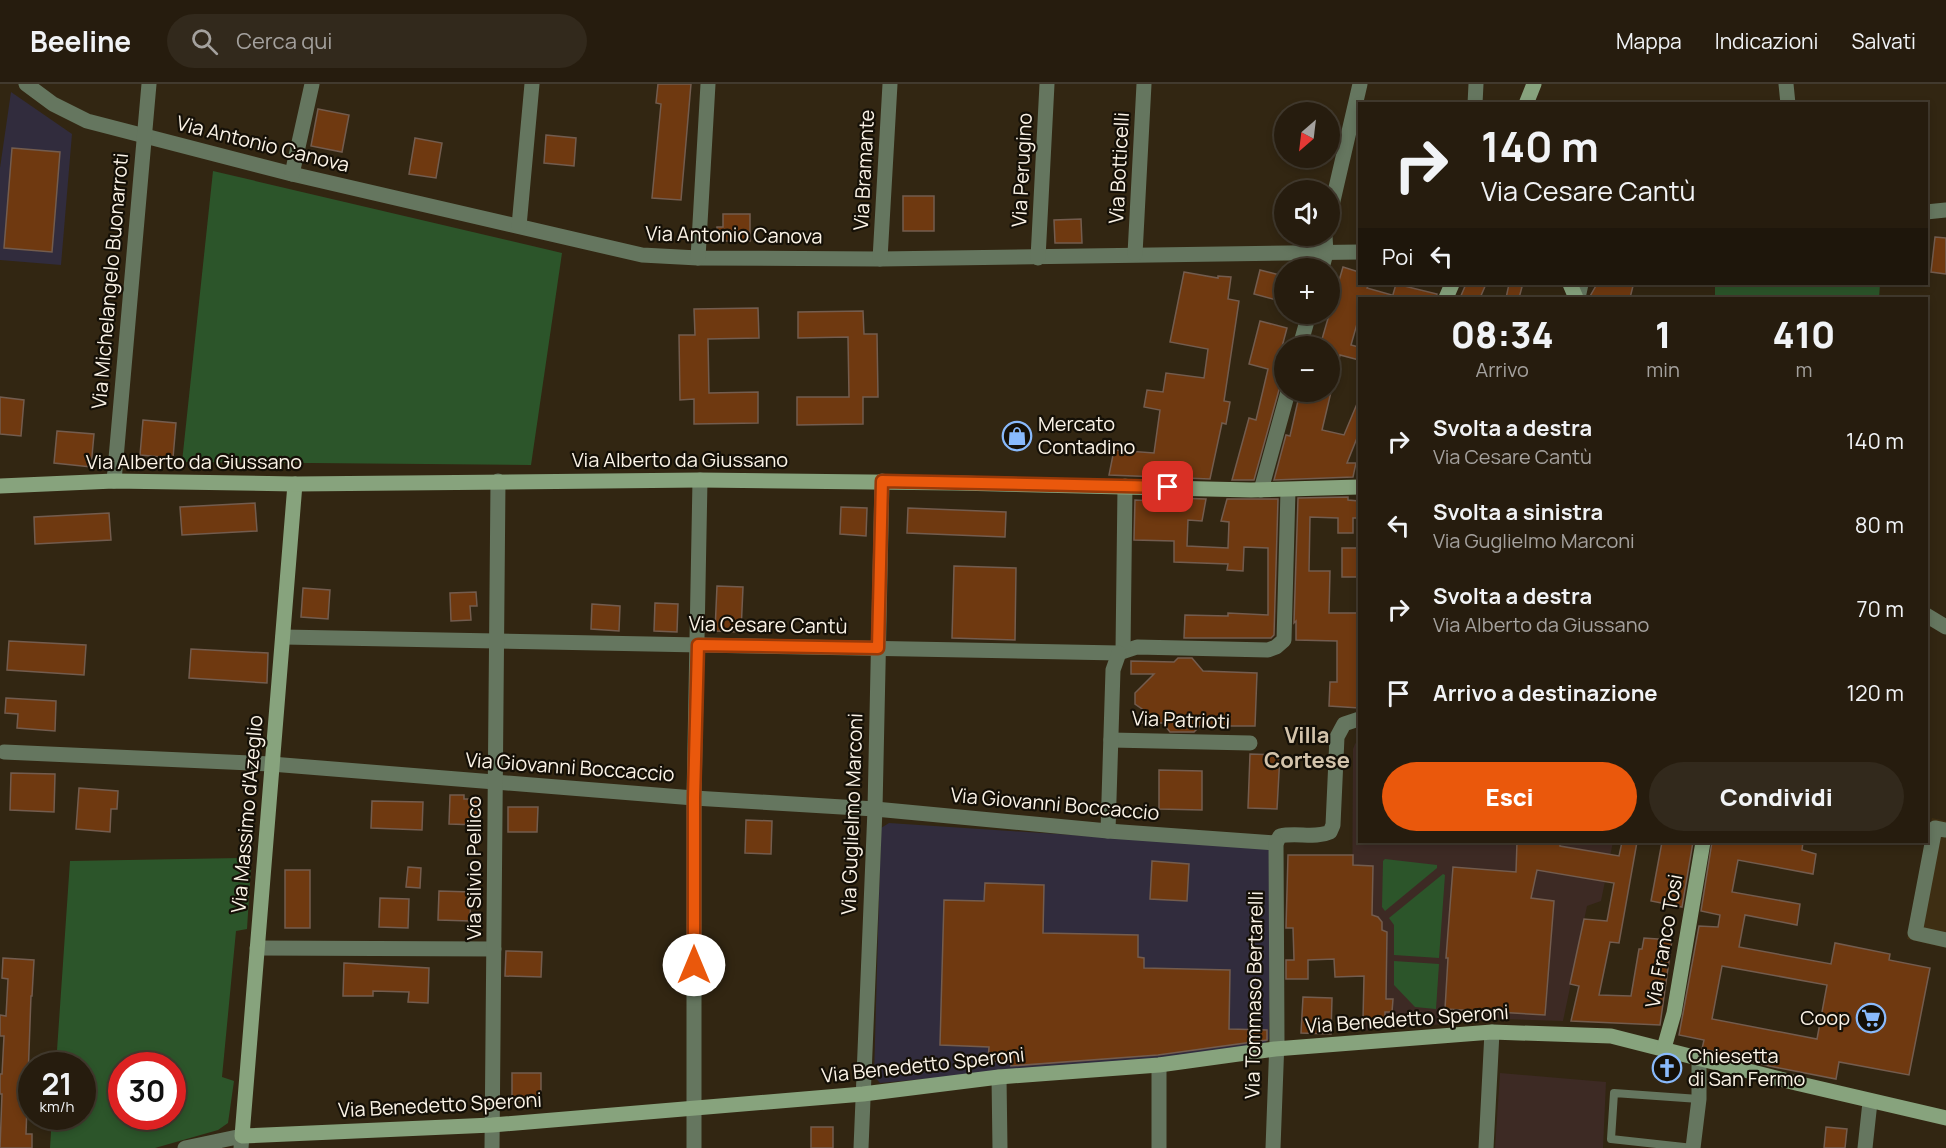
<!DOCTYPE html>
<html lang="it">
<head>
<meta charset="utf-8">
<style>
	body { margin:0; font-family:Manrope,sans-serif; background:#32291c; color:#f1f3f6; height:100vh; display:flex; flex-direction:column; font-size:22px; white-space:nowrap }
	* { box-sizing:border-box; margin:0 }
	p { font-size:20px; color:#a4a19e }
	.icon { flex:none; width:33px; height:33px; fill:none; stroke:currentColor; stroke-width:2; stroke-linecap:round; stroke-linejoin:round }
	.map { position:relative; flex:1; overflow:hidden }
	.drawer { position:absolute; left:1358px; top:213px; width:570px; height:546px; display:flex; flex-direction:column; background:#261c0e; border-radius:0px; box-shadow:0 3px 9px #0003,0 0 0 2px #423a2e }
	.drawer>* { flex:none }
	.guide { position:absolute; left:1358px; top:18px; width:570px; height:183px; border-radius:0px; box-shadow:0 3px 9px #0003,0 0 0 2px #423a2e; background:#261c0e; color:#f1f3f6; overflow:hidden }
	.needle { width:39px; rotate:208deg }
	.tools { position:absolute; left:1274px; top:18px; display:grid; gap:12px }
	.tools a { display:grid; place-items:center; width:66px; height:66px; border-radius:50%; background:#261c0e; box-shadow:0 3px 9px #0003,0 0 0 2px #423a2e; font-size:30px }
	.speed { position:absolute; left:18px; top:968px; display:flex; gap:12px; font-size:30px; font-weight:700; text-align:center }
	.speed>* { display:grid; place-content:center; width:78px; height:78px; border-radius:50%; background:#261c0e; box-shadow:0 3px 9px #0003,0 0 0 2px #423a2e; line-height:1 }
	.speed small { font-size:15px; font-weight:400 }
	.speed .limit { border:9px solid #d22; background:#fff; color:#111 }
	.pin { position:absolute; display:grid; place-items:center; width:51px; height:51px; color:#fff; margin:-26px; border-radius:12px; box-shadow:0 3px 9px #0006 }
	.me { position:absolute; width:66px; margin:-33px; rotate:0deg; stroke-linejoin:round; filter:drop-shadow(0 0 4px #0008) }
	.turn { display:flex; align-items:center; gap:21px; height:126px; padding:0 24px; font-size:27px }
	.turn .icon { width:78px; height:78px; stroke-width:2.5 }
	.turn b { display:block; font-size:42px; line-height:51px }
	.then { display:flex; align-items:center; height:57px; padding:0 24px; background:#0003; gap:12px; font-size:22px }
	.eta { display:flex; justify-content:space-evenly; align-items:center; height:102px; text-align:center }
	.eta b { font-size:36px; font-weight:800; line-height:42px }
	.cta { display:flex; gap:12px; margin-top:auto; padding:12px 24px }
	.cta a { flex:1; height:69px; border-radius:36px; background:#ea580c; color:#fff; font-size:24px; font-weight:800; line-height:69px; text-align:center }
	.cta a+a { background:#32291c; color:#f1f3f6 }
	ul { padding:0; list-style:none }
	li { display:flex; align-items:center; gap:18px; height:84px; padding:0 24px }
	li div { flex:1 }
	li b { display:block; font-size:22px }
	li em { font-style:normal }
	header { display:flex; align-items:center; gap:36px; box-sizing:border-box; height:84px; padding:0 30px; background:#261c0e; border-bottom:2px solid #423a2e }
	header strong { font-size:28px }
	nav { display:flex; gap:33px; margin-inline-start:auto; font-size:21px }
	.search { width:420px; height:54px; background:#32291c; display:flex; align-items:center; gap:15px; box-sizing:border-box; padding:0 21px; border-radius:33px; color:#a4a19e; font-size:22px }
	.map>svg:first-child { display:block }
	.built { fill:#3e2e13 }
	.industrial { fill:#312c3d }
	.education { fill:#3d2a24 }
	.green { fill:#2c552a; fill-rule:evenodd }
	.building { fill:#6f3910; stroke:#735c4e; stroke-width:1.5; fill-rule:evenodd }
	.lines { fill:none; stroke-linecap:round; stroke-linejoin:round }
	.lane { stroke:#65765f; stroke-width:8 }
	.street { stroke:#65765f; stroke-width:15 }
	.secondary { stroke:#87a37d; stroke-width:15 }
	.route-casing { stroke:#983908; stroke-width:15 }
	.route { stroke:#ea580c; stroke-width:10 }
	.labels { text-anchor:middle; stroke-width:4.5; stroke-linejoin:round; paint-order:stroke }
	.street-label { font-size:20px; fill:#fbf3e7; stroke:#151007 }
	.poi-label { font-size:20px; fill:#fbf3e7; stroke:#151007; text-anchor:start }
	.quarter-label { font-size:22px; font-weight:bold; fill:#d3c3ab; stroke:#151007 }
</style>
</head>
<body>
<header>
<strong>Beeline</strong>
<div class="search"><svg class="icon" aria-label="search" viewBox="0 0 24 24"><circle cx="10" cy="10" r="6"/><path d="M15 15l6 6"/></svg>Cerca qui</div>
<nav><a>Mappa</a><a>Indicazioni</a><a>Salvati</a></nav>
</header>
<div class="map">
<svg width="1946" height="1064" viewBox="0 0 1946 1064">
	<rect width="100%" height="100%" fill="#322612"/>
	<path class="built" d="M1932,734L1946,737V864L1907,855Z"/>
	<g class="industrial">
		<path d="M11,8L72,50L61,181L0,176V84Z"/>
		<path d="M889,739L1270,764L1269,955L1259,965L880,999L874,992L881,744Z"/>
	</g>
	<g class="education">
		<path d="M1359,656V758H1613L1601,817L1587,822L1563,937L1504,935L1361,947L1363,935L1365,843H1352L1353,665L1355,660Z"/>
		<path d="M1500,989L1606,998L1603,1064H1495Z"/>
	</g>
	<g class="green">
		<path d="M213,87L562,169L531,381L182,378Z"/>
		<path d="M1715,200H1880L1879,214H1715Z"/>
		<path d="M241,774L242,781L251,782L247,845L236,847L222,993L234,997L228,1039L218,1046L155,1064H50L52,1032H82V981H56L70,777ZM122,981H172V1032H122Z"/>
		<path d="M1385,775L1437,781V784L1385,827L1382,823L1383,777Z"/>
		<path d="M1443,790L1445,791L1439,874L1394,871V841L1389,834Z"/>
		<path d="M1394,877L1439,880L1436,925L1415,923L1394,901Z"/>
	</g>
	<g class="building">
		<path d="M658,0H691L681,116L652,114L661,20L656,19Z"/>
		<path d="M318,25L349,31L342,68L311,62Z"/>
		<path d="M546,51L576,54L574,82L544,79Z"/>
		<path d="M415,54L442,59L436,94L409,90Z"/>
		<path d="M12,64L60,68L52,168L4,164Z"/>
		<rect x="903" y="112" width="31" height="35"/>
		<path d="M723,130H750V157H717V143H723Z"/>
		<path d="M1081,135L1082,159H1055L1054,136Z"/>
		<path d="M1935,153L1946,154V190L1931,188Z"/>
		<path d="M1343,183L1359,188V200H1369L1367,204L1392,211V214H1359V233L1351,261L1359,263V276L1340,271L1334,298H1329V262H1320Z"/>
		<path d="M1260,186L1284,192V218L1254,210Z"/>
		<path d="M1184,188L1218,194V192L1231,193L1228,215L1239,217L1224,317L1230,318L1226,340L1222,339L1210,395L1109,391L1114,366L1154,369L1160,326L1144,323L1147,306L1163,308L1166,289L1204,294L1208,265L1170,258Z"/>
		<path d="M1396,200L1437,210L1436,214H1392Z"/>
		<path d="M1466,200H1486L1480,214H1460Z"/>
		<path d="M1509,200H1516L1522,203L1519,214H1506Z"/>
		<path d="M1597,200L1633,202L1630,214H1589Z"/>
		<path d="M758,224L759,254L708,255L709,309L758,308V339L694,340V315L680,316L679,251H695L694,225Z"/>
		<path d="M863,227L864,250H877L878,313H863V340L797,341V313H849L848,253L798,254V228Z"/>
		<path d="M1260,237L1287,244L1279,274L1284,275V288L1254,396H1232L1249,334L1256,336L1268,285L1249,280Z"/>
		<path d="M1300,308H1331L1322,346L1344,351L1359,315V349L1347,379H1356L1353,393L1274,396L1286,351L1290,352Z"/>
		<path d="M0,313L24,316L21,352L0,350Z"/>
		<path d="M143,336L176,339L173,374L140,371Z"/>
		<path d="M57,347L94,350L91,383L54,379Z"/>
		<path d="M1348,413V416L1359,417V434H1353V449H1338V434L1310,433L1309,487H1330L1329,529H1359L1357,606H1359V624L1329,622L1330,598H1337V557L1296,556V537L1294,539L1298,414Z"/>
		<path d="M1175,414L1206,415L1202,437L1188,436L1187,462L1228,464L1229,438L1221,437L1227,415H1278L1274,551L1271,554H1184L1185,531L1228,532V529L1268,531V464L1244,463L1243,487L1227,486L1228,480L1174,478V457L1134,456L1135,416L1174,418Z"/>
		<path d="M255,419L257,447L182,451L180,423Z"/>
		<path d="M841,423L867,424L866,452L840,450Z"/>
		<path d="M908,424L1006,428L1005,453L907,449Z"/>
		<path d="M109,429L111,456L35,460L34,433Z"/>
		<rect x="1342" y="464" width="17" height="29"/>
		<path d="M954,482L1016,484L1015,556L952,554Z"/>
		<path d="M717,502L743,503L741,548L715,547Z"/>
		<path d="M303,504L330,506L328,535L301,533Z"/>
		<path d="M476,508L477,522H470L471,536L451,537L450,509Z"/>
		<path d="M655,519L678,520L677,548L654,547Z"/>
		<path d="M592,520L620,522L619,547L591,545Z"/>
		<path d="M9,557L86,561L84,591L7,586Z"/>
		<path d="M191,565L268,569L267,599L189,594Z"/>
		<path d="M1178,574H1192L1203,587L1257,589L1255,642H1200L1194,648H1170L1163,639H1142V625L1135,620V609L1154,590H1131V577L1174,578Z"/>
		<path d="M6,614L56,617L55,647L17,644L18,630L5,629Z"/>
		<path d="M1250,670L1280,671L1277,725L1248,724Z"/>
		<path d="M1159,686L1202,687V726L1159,725Z"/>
		<path d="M11,689L55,690L54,728L10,726Z"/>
		<path d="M79,704L118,707L117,725H111L110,748L76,745Z"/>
		<path d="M450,711H464V715H480L479,741L449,740Z"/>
		<path d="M372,717L423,718L422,746L371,744Z"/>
		<path d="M508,723H538L537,748H508Z"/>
		<path d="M746,736L772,737L771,770L745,769Z"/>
		<path d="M1517,758H1560V762L1619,772L1622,758H1637L1619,859L1610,858L1599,911L1631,912L1639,865H1642L1644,854L1672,856L1660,941L1571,937L1579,902L1570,900L1584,835L1607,837L1614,799L1537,786L1531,814L1554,817L1545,931L1445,925L1448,874H1446L1453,783L1516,788Z"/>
		<path d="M1662,758H1693L1682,823L1651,817Z"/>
		<path d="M1712,758H1803L1802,766L1816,770L1813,790L1738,776L1732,808L1800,820L1797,841L1745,831L1739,863L1831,880L1835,859L1890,870L1889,876L1930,884L1909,991L1839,978L1836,995L1769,982L1704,965H1702L1704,956L1679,951L1699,842L1718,843L1720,831L1701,827ZM1722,882L1827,901L1817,955L1712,935Z"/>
		<path d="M1288,771H1353V781L1373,782L1372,831L1378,833L1382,838V846L1387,848L1386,915H1393L1392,928H1385V935H1363L1364,892L1335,893L1334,875L1308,876V895H1286V876H1294L1293,844H1286Z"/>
		<path d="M1152,777L1189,780L1187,817L1150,815Z"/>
		<path d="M408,783L421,784L420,804L406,803Z"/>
		<rect x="285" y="786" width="25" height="58"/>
		<path d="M985,799L1044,801L1043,849L1138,851V873L1144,874V884L1230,886L1229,945L1267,946V956L1158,971L1011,982L1012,978L988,977L989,963L940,961L944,816L984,817Z"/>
		<path d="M439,807L471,808L470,837L438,836Z"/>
		<path d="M380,814L409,815L408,844L379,843Z"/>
		<path d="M506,867L542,868L541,893L505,892Z"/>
		<path d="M3,874L34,876L32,912H31L26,1050H32V1064H0L2,1010H0V990H2L4,952H0V931L6,932L8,895L2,894Z"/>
		<path d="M344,879L429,884L428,919L408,918L409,908L373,907V912H343Z"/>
		<path d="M1303,913L1332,914L1331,950L1301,949Z"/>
		<rect x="512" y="989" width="29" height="28"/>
		<rect x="811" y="1043" width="22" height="21"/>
		<path d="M1826,1043L1847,1045L1845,1064H1824Z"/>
	</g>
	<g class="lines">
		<path class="lane" d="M1693,1064L1611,1055L1614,1009L1699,1015"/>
		<g class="street">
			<path d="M26,0L53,20L87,37L292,90L642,171L698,174L880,175L1359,168"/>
			<path d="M1786,0L1788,20"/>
			<path d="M1475,20L1476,0"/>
			<path d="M292,90L312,0"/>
			<path d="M1926,128L1946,126"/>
			<path d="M1329,134L1360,0"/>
			<path d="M519,142L532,0"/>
			<path d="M1135,170L1144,0"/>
			<path d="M698,174L708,0"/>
			<path d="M1038,174L1047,0"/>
			<path d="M880,175L890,0"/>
			<path d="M1322,184L1326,169L1325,152"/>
			<path d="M1578,214L1581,200"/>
			<path d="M1300,262L1309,230"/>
			<path d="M114,397L149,0"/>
			<path d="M1261,406L1288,308"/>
			<path d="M1926,531L1946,543"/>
			<path d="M283,553L1119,569L1137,563L1268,566L1276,563L1284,556L1288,406"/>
			<path d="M1123,567L1125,402"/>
			<path d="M1111,656L1250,659"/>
			<path d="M4,668L271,680L694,714L875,725L1108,747L1276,759"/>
			<path d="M1946,746L1935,744L1915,849L1946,856"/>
			<path d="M1108,747L1113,586L1119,569"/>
			<path d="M1276,759L1280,752C1297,748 1315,755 1330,748L1333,741L1337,653L1344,640L1359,635"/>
			<path d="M257,864L494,865"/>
			<path d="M999,993L1000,1064"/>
			<path d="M185,1064L242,1052L241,1064"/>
			<path d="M492,1064L498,397"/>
			<path d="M694,1064V714L700,396"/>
			<path d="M861,1064L875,725L882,397"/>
			<path d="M1159,1064V981"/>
			<path d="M1273,1064L1277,956L1276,759"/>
			<path d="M1486,1064L1492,948"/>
			<path d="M1693,1064L1699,1015V974"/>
			<path d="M1865,1064L1870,1018"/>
		</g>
		<g class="secondary">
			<path d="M1526,20L1534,0"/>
			<path d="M1570,200L1576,214"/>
			<path d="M1446,214L1452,200"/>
			<path d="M295,400L242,1052L492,1041L863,1010L999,993L1159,981L1275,965L1492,948L1611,952L1796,999L1946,1034"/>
			<path d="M0,402L114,397L295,400L700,396L956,399L1251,406L1359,403"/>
			<path d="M1664,964L1674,929L1703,758"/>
		</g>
	</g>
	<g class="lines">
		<g class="route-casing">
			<path id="route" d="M694,881V714L698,561L878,564L882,397L1168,403"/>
		</g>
		<use href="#route" class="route"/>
	</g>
	<defs>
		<g id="shop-ring" transform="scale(1.5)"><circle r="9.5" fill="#151007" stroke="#89bafc" stroke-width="1.5"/><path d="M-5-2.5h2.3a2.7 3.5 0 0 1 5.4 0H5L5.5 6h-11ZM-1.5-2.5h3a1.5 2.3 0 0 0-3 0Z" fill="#89bafc"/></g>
		<g id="supermarket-ring" transform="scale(1.5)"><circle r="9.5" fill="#151007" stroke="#89bafc" stroke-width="1.5"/><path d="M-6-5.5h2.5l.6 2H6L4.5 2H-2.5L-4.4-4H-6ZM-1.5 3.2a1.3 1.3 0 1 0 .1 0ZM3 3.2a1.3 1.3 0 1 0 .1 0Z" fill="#89bafc"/></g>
		<g id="church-ring" transform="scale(1.5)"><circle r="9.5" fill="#151007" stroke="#89bafc" stroke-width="1.5"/><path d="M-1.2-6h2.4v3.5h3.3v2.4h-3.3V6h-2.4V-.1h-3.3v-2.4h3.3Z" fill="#89bafc"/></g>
	</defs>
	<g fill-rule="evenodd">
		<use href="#shop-ring" x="1017" y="352"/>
		<use href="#supermarket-ring" x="1871" y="934"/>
		<use href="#church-ring" x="1667" y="984"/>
	</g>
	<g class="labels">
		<g class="street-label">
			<text transform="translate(263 60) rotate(14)" y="7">Via Antonio Canova</text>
			<text transform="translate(1119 84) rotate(-87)" y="7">Via Botticelli</text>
			<text transform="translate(864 86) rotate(-87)" y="7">Via Bramante</text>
			<text transform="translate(1022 86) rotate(-87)" y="7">Via Perugino</text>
			<text transform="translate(734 151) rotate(1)" y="7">Via Antonio Canova</text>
			<text transform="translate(110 197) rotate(-85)" y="7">Via Michelangelo Buonarroti</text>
			<text x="680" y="383">Via Alberto da Giussano</text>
			<text x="194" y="385">Via Alberto da Giussano</text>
			<text transform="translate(768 541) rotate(1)" y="7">Via Cesare Cantù</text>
			<text transform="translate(1181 636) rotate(2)" y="7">Via Patrioti</text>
			<text transform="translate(570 683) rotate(4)" y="7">Via Giovanni Boccaccio</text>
			<text transform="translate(1055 720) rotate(5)" y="7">Via Giovanni Boccaccio</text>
			<text transform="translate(247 730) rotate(-85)" y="7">Via Massimo d'Azeglio</text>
			<text transform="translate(852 730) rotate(-88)" y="7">Via Guglielmo Marconi</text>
			<text transform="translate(474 784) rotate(-90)" y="7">Via Silvio Pellico</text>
			<text transform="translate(1664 857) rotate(-80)" y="7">Via Franco Tosi</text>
			<text transform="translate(1254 911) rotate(-89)" y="7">Via Tommaso Bertarelli</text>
			<text transform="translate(1407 935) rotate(-4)" y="7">Via Benedetto Speroni</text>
			<text transform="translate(923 981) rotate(-6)" y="7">Via Benedetto Speroni</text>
			<text transform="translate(440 1021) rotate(-3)" y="7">Via Benedetto Speroni</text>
		</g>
		<g class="poi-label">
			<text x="1038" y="347">Mercato<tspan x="1038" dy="23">Contadino</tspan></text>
			<text x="1850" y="941" text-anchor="end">Coop</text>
			<text x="1688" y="979">Chiesetta<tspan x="1688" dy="23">di San Fermo</tspan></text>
		</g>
		<g class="quarter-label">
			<text x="1307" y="659">Villa<tspan x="1307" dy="25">Cortese</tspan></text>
		</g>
	</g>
</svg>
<div class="tools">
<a><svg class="needle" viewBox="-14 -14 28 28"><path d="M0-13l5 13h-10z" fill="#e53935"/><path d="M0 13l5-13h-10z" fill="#a4a19e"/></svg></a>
<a><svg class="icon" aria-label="sound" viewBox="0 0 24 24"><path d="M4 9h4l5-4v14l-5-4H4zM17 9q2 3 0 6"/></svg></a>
<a>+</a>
<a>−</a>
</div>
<div class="speed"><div>21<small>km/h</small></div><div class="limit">30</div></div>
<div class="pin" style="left:1168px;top:403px;background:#d93025"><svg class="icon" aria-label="arrive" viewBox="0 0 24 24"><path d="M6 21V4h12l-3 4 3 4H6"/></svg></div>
<svg class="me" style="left:694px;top:881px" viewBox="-20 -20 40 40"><circle r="19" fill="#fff"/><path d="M0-13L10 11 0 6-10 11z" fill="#ea580c"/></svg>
<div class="guide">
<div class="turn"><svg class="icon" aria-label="right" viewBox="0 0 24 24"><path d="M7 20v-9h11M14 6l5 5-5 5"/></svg><div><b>140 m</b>Via Cesare Cantù</div></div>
<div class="then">Poi<svg class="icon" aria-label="left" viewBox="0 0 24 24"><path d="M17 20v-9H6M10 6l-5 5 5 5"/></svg></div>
</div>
<section class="drawer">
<div class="eta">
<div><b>08:34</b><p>Arrivo</p></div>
<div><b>1</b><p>min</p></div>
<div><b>410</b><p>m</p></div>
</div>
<ul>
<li><svg class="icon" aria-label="right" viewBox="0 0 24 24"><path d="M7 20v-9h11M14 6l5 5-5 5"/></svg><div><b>Svolta a destra</b><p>Via Cesare Cantù</p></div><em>140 m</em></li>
<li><svg class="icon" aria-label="left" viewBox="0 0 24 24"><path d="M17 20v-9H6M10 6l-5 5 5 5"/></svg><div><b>Svolta a sinistra</b><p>Via Guglielmo Marconi</p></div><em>80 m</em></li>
<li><svg class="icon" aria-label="right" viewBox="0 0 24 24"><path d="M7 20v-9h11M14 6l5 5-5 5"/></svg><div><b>Svolta a destra</b><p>Via Alberto da Giussano</p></div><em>70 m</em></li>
<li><svg class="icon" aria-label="arrive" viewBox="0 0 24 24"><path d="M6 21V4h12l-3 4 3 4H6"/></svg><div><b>Arrivo a destinazione</b></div><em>120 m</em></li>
</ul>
<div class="cta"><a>Esci</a><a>Condividi</a></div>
</section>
</div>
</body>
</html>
